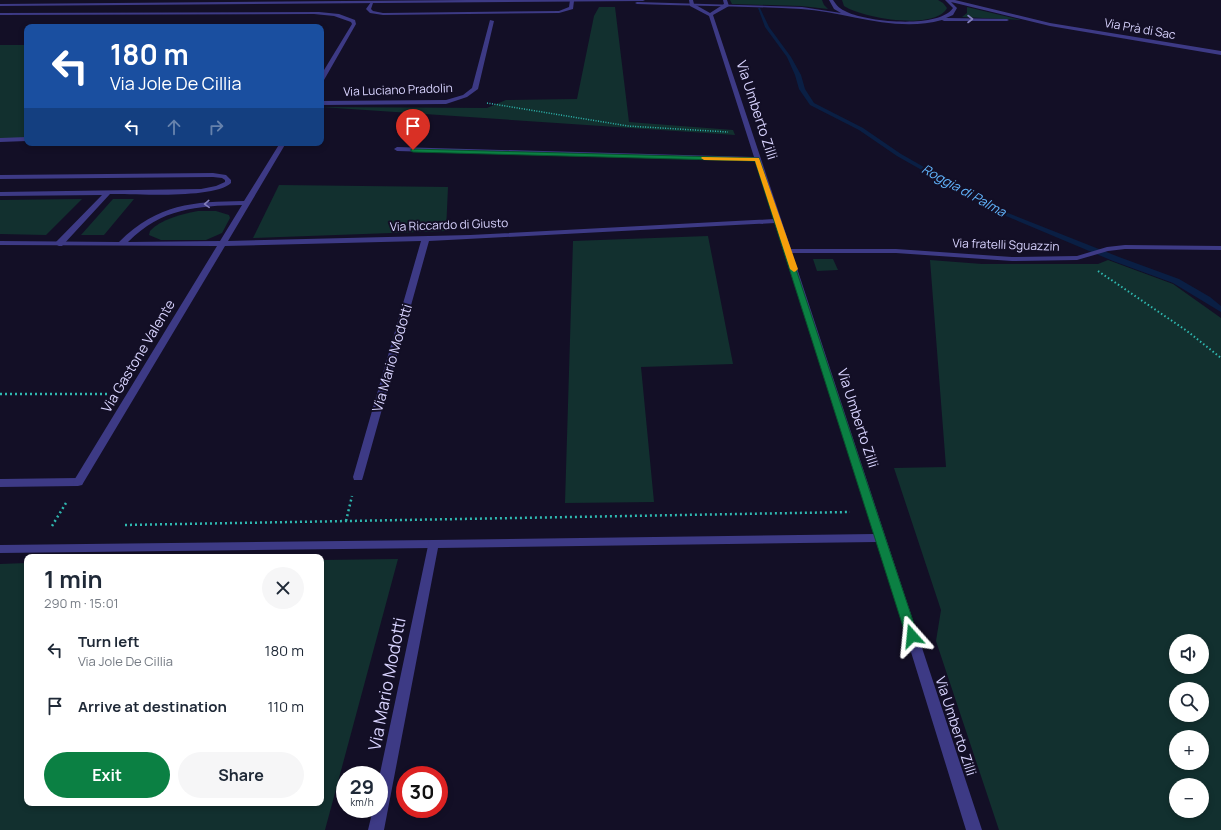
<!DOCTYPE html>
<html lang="en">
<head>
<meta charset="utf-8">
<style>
	body { margin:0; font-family:Manrope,sans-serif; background:#f6f6f7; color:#1f2937; height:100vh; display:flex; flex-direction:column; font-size:15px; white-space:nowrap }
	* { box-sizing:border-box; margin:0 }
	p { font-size:13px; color:#747a83 }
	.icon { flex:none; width:22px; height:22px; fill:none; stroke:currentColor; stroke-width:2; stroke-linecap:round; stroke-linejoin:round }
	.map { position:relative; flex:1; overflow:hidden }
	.panel { position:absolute; left:24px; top:554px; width:300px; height:252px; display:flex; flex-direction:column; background:#fff; border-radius:8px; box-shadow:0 2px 6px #0003 }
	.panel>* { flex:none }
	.top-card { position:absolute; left:24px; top:24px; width:300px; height:122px; border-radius:8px; box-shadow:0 2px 6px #0003; background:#1a4fa0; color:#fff; overflow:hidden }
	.tools { position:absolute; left:1169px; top:634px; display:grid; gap:8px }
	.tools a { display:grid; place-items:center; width:40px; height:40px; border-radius:50%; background:#fff; box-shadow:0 2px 6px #0003; font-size:20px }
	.speed { position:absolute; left:336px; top:766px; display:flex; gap:8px; font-size:20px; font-weight:700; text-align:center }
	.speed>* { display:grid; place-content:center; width:52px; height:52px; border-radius:50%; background:#fff; box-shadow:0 2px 6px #0003; line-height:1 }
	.speed small { font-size:10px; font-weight:400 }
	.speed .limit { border:6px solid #d22; background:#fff; color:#111 }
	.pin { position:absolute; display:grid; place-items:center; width:34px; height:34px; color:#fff; margin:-41px -17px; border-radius:50% 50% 50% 0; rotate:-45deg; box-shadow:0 0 4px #0007 }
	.pin .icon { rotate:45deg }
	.me { position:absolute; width:44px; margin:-22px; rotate:342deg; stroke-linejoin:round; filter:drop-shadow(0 0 3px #0008) }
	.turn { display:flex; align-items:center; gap:14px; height:84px; padding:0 20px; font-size:18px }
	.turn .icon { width:52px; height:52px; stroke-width:2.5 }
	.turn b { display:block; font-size:28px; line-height:34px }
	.lanes { display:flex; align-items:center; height:38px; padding:0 20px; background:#0003; justify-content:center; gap:20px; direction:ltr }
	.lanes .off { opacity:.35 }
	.round { display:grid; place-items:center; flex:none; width:42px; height:42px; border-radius:21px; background:#f6f6f7 }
	.head { display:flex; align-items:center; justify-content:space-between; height:68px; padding:0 20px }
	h1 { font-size:24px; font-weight:700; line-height:30px }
	.action { display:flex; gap:8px; margin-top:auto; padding:8px 20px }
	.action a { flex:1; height:46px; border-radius:24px; background:#0b8043; color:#fff; font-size:16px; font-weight:700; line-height:46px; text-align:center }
	.action a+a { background:#f6f6f7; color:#1f2937 }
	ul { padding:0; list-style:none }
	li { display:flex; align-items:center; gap:12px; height:56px; padding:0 20px }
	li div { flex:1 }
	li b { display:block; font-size:15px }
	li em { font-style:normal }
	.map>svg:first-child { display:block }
	.green { fill:#12302f; fill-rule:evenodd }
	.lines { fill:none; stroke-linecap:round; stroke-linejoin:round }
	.stream { fill:#0a1f44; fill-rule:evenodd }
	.path-far2 { stroke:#2fb8b0; stroke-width:1.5; stroke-dasharray:1 1.5; stroke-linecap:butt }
	.path-far1 { stroke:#2fb8b0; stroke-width:2; stroke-dasharray:1.5 2.5; stroke-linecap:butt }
	.path { stroke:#2fb8b0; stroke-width:2.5; stroke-dasharray:2 3; stroke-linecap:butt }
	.service { fill:#3d3a85; fill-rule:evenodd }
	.minor { fill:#3d3a85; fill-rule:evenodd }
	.tertiary { fill:#3d3a85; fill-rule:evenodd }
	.oneway { stroke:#837fbc }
	.route { fill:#0b8043; stroke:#07532c }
	.slow { fill:#f59e0b }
	.labels { text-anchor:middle; stroke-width:4; stroke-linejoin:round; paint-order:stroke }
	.far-street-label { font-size:12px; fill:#d9d4ff; stroke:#130f26 }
	.far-water-label { font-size:13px; font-style:italic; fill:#62b6ff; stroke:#130f26 }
	.street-label { font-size:14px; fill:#d9d4ff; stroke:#130f26 }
	.near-street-label { font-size:17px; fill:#d9d4ff; stroke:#130f26 }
</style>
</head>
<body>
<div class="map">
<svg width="1221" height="830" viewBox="0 0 1221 830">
	<rect width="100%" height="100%" fill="#130f26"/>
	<g class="green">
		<path d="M730,0H822L824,5L828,9L801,6L732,4Z"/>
		<path d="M842,0H938L943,3L947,8C935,31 862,18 844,6Z"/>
		<path d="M599,7H615L629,122L733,130L735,135L321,107L487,108L506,100L577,99L594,16Z"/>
		<path d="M967,7L1021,20L962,17L967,13Z"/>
		<path d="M0,45H27V139L0,140Z"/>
		<path d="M279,185L448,187L446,231L253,238Z"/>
		<path d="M82,199L46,235L0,234V200Z"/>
		<path d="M113,199H134L104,235H81Z"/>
		<path d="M198,211H216L229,215L230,218L222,233L206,240H161L149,235L150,231C161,219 182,214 198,211Z"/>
		<path d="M708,236L733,364L641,367L654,502L565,503L573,241Z"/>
		<path d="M813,259H833L838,270L817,271Z"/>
		<path d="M930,260L982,264H1098L1108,260L1173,284L1221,318V830H999L936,641L941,610L894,468L946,467ZM1176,641H1202V667H1176ZM1176,689H1202V715H1176ZM1176,737H1202V763H1176ZM1176,785H1202V811H1176Z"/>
		<path d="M398,559L325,830H0V564L27,563V803H321V560Z"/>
	</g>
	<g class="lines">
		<path class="stream" d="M758,8H760L769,27L791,57L801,75L805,89L814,103L863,128L901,154L998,209L1119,257L1179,279L1210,297L1221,306V312L1173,283L1113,261L994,211L897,156L859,130L810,105L799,89L795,75L787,57L765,27Z"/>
		<path class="path-far2" d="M487,103L628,126L728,132"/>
		<path class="path-far1" d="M1098,271L1187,331L1221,358"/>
		<g class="path">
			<path d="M0,394H107"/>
			<path d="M346,521L352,496"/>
			<path d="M125,525L850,512"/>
			<path d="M52,526L66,503"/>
		</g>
		<g class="service">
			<path d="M570,0L574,1L573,9L559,13L383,15L370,13L366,9L371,2L373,3L371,9L373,11L383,13L559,11L569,7Z"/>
			<path d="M27,137V141L0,142V138Z"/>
			<path d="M213,173L226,175L231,180V183C215,199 135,194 110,194L62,246H59L55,244L56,242L102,195L0,196V192L201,189L216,186L225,182V180L222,178L213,177L0,179V175Z"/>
			<path d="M78,478L82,479L83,482L82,485L78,486L0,487V479Z"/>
			<path d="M433,540L437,541L439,544L437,547L433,548L0,553V545Z"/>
		</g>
		<g class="minor">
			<path d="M689,0H693L694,4L710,13L724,4L723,0H727L729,6L713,15L791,249H896L1012,257L1077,256L1107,247L1125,245L1221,246V250L1125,249L1108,251L1077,260L1012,261L896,253H792L982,830H966L877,542L438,548L384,830H368L373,809H379V778L429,541L433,540L874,534L775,223L429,241L363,477L362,480H354L353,477L421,241L225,246L82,485H74L73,482L217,246L0,245V241L119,242C159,203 192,202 244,201L280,143H286L228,241L470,235L774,219L755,161L397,151L394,149L397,147L754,157L709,16L690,6ZM242,205L220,241L128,242C162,208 196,206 242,205Z"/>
			<path d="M319,12L339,14L355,20L356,24L324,80L321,82V75L352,24L351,22L334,16L314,14L0,15V13Z"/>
			<path d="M490,20L494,21L478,89L467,97L446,104L321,105V101L446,100L463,95L472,88Z"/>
		</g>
		<g class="tertiary">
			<path d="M466,0H645L643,1L0,6V4Z"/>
			<path d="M829,0H833C837,6 840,9 847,12C867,22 939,29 953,8L945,0H955L1050,23L1221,51V55L1050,26L951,2L957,8L953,15L946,18L1007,19L1009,20L1007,21H944L942,20C895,33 847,12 801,9C746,6 691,6 637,4L635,3L637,2L802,7L841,13L834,9Z"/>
		</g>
	</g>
	<defs><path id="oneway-chevron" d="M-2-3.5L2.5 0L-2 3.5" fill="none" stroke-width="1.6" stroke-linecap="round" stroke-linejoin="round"/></defs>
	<g class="oneway">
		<use href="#oneway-chevron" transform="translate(970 19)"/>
		<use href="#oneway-chevron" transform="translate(207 204) rotate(177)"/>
	</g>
	<path class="route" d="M411,149L759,158L918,636L916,640L912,641L908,640L906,636L755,161L413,152L411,151Z"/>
	<path class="slow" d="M702,157L759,158L798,269L796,271L794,272L790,269L755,161L704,160L701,158Z"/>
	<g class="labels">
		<g class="far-street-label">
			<text transform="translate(1140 29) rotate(10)" y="4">Via Prà di Sac</text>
			<text transform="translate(398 90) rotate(-2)" y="4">Via Luciano Pradolin</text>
			<text transform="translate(449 225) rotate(-2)" y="4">Via Riccardo di Giusto</text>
			<text transform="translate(1006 245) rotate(2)" y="4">Via fratelli Sguazzin</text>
		</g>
		<g class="far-water-label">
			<text transform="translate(964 190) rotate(29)" y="5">Roggia di Palma</text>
		</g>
		<g class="street-label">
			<text transform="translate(757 110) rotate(72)" y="5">Via Umberto Zilli</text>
			<text transform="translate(138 356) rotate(-59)" y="5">Via Gastone Valente</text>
			<text transform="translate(392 358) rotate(-74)" y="5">Via Mario Modotti</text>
			<text transform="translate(858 418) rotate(72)" y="5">Via Umberto Zilli</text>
			<text transform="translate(956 726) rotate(72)" y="5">Via Umberto Zilli</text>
		</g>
		<g class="near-street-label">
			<text transform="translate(387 684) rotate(-79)" y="6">Via Mario Modotti</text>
		</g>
	</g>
</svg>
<div class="tools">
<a><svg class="icon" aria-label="sound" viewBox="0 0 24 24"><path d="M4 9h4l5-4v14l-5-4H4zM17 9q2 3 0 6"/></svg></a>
<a><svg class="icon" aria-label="search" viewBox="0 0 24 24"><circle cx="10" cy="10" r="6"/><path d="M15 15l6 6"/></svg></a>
<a>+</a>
<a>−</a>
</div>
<div class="speed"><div>29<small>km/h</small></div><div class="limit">30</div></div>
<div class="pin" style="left:413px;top:150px;background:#d93025"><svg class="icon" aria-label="arrive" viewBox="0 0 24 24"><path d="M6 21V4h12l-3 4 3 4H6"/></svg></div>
<svg class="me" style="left:912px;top:636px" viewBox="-20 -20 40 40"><path d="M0-17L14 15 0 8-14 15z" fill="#0b8043" stroke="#fff" stroke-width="4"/></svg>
<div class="top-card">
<div class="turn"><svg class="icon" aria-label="left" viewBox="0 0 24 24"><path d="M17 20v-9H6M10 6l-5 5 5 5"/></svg><div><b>180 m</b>Via Jole De Cillia</div></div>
<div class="lanes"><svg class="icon" aria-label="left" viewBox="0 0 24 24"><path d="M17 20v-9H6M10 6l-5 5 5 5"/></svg><svg class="icon off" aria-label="ahead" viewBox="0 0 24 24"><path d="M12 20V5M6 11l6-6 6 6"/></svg><svg class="icon off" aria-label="right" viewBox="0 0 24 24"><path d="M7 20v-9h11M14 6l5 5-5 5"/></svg></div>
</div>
<section class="panel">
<div class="head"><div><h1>1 min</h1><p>290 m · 15:01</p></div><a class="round"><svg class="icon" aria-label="close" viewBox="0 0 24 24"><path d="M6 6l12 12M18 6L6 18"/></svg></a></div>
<ul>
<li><svg class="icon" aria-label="left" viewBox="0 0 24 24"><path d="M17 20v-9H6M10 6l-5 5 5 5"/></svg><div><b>Turn left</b><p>Via Jole De Cillia</p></div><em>180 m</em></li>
<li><svg class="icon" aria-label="arrive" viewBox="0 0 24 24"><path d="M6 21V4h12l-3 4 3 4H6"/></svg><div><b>Arrive at destination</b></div><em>110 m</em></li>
</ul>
<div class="action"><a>Exit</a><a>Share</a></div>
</section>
</div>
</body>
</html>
